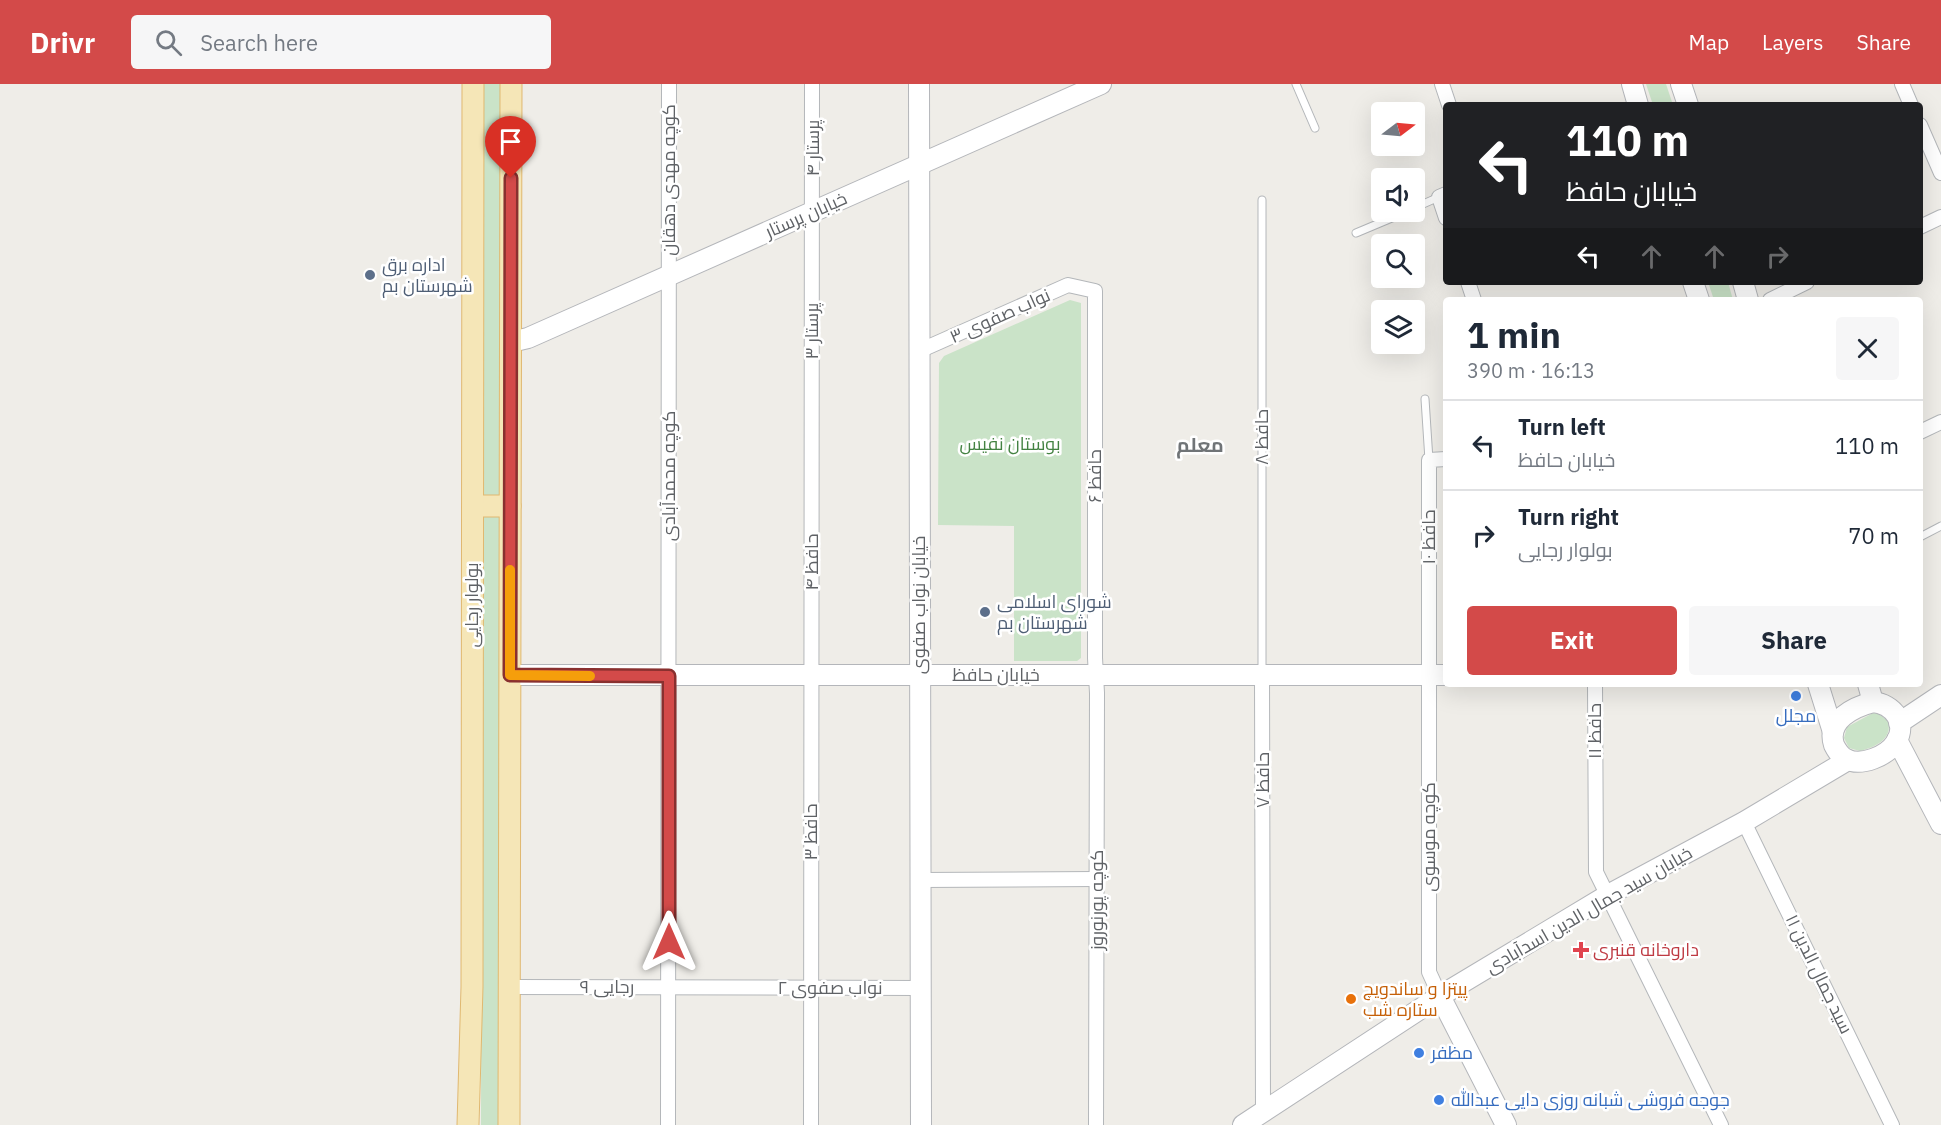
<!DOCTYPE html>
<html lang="en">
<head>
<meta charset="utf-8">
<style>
	body { margin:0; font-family:"IBM Plex Sans",Cairo,sans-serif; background:#f6f6f7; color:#1f2937; height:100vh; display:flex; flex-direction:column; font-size:22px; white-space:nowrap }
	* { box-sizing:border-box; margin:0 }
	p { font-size:20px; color:#747a83 }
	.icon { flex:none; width:33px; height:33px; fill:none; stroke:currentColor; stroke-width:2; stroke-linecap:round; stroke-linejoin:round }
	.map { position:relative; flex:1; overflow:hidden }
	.panel { position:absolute; left:1443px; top:213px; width:480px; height:390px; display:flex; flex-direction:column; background:#fff; border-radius:6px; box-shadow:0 6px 24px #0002 }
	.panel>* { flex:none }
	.top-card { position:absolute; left:1443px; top:18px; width:480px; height:183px; border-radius:6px; box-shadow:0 6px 24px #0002; background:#202124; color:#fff; overflow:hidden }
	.needle { width:39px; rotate:74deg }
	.controls { position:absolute; left:1371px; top:18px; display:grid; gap:12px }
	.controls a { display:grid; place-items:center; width:54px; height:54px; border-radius:6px; background:#fff; box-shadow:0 6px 24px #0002; font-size:30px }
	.pin { position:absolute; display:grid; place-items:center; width:51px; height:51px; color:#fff; margin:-62px -26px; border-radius:50% 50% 50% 0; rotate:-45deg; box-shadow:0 0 6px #0007 }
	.pin .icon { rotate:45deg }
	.me { position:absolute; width:66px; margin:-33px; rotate:0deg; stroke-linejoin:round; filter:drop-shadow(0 0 4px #0008) }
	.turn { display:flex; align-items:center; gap:21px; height:126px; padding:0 24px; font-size:27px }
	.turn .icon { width:78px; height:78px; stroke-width:2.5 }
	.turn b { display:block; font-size:42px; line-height:51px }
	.lanes { display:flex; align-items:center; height:57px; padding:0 24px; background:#0003; justify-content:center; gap:30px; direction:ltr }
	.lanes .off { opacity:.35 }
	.round { display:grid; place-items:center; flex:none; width:63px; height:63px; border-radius:6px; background:#f6f6f7 }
	.summary { display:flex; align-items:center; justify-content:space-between; height:102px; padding:0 24px }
	h1 { font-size:36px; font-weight:700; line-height:45px }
	.cta { display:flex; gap:12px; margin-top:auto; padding:12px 24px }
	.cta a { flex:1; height:69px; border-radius:6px; background:#d34a49; color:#fff; font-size:24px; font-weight:700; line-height:69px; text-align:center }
	.cta a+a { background:#f6f6f7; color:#1f2937 }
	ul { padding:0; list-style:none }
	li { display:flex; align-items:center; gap:18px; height:90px; padding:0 24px; border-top:2px solid #e0e1e3 }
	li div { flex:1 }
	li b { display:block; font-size:22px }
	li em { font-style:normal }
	header { display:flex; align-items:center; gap:36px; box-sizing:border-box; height:84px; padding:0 30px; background:#d34a49; color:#fff }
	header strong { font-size:28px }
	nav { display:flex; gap:33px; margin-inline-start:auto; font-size:21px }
	.search { width:420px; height:54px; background:#f6f6f7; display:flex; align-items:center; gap:15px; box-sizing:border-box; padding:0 21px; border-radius:6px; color:#747a83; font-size:22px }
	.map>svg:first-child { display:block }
	.green { fill:#cae3c8 }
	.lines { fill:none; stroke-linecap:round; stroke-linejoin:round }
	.lane-casing { stroke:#b4b7ba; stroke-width:9 }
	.street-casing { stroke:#b4b7ba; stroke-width:16 }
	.secondary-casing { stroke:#b4b6ba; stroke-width:22 }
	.primary-casing { stroke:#e0b870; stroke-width:23 }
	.lane { stroke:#fff; stroke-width:7 }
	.street { stroke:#fff; stroke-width:14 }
	.secondary { stroke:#fff; stroke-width:20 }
	.primary { stroke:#f5e6b7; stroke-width:21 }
	.route-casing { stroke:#89302f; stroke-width:15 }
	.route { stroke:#d34a49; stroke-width:10 }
	.slow { stroke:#f59e0b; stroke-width:10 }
	.service-dot { fill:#5c6f8a; stroke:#fff; stroke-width:2 }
	.shop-dot { fill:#3f7fe0; stroke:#fff; stroke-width:2 }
	.health-dot { fill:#e0444e; stroke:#fff; stroke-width:2 }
	.food-dot { fill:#e8710a; stroke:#fff; stroke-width:2 }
	.labels { text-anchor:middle; stroke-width:5; stroke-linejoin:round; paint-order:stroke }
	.street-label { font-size:18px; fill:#5f6266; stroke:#fff }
	.service-label { font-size:18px; fill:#4e5e75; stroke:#fff; text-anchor:start }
	.park-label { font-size:18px; fill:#438242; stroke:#fff }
	.shop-label { font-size:18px; fill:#366cbe; stroke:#fff; text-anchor:start }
	.health-label { font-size:18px; fill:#be3a42; stroke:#fff; text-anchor:start }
	.food-label { font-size:18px; fill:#c56008; stroke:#fff; text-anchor:start }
	.neighbourhood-label { font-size:20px; font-weight:bold; fill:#707477; stroke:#fff }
</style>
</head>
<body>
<header>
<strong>Drivr</strong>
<div class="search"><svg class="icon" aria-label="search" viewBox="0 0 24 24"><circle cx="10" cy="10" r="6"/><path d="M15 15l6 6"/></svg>Search here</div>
<nav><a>Map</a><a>Layers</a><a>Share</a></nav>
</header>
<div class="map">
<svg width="1941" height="1041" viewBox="0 0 1941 1041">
	<rect width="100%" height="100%" fill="#efede8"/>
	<g class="green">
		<path d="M483,0H502L500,1041H481Z"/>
		<path d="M1646,0H1666L1673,21H1653Z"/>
		<path d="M1708,198H1728L1733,216H1714Z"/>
		<path d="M1070,216L1081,219V574L1077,577H1014V442L938,441L939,279L944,272Z"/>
		<path d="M1873,629L1879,630L1888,637C1893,655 1875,663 1860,667L1849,664L1844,654L1847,643Z"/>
	</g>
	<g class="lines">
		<g class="lane-casing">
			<g id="lane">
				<path d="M1296,0L1315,44"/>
				<path d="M1262,116V589"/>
				<path d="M1414,124L1439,113"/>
				<path d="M1356,149L1406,128"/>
				<path d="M1425,315L1429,376"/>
				<path d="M1920,453L1941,442"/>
			</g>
		</g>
		<g class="street-casing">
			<g id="street">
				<path d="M1442,0L1449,21"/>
				<path d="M1902,0L1911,21"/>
				<path d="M1920,41L1941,89"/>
				<path d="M1446,110L1439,113L1446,134"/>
				<path d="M1920,143L1941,133"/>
				<path d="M1468,198L1474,216"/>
				<path d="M1770,216L1807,198"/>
				<path d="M919,267L1068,201L1095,207V574L1097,609L1096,1041"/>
				<path d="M1920,348L1941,338"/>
				<path d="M1262,591L1263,1029"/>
				<path d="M1595,600L1596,788L1721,1041"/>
				<path d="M1744,738L1892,1041"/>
				<path d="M920,796L1097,795"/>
				<path d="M509,903L920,904"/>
				<path d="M1440,912L1429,888V376L1446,375"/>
				<path d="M668,1041L669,0"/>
				<path d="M811,1041L812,0"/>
			</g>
		</g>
		<g class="secondary-casing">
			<g id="secondary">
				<path d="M919,0L921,1041"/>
				<path d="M1632,0L1638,21"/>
				<path d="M1681,0L1688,21"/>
				<path d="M1693,198L1699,216"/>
				<path d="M1743,198L1748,216"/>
				<path d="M511,258L528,254L1101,0"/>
				<path d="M510,591H1446"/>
				<path d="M1818,600L1833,648"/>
				<path d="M1868,600L1873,618"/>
				<path d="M1873,618C1893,620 1908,639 1896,658C1887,672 1861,683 1846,675C1840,672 1837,667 1834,661C1826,636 1854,623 1873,618Z"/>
				<path d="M1899,639L1941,611"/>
				<path d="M1897,656L1941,740"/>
				<path d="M1440,912L1506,1041"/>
				<path d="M1243,1041L1440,912L1608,811L1744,738L1848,676"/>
			</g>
		</g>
		<g class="primary-casing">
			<g id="primary">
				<path d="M473,422H510"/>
				<path d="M468,1041L472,903L473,0"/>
				<path d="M509,1041L511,0"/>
			</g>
		</g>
		<use href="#lane" class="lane"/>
		<use href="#street" class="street"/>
		<use href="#secondary" class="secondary"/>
		<use href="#primary" class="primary"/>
	</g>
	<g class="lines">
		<g class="route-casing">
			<path id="route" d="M511,94L510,591L669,592V858"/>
		</g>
		<use href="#route" class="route"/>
		<path class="slow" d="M510,486V591L590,592"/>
	</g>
	<g class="service-dot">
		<circle cx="370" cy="191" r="6"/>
		<circle cx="985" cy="528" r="6"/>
	</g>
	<g class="shop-dot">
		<circle cx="1796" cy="612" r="6"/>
		<circle cx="1419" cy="969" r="6"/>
		<circle cx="1439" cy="1016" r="6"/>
	</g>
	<path class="health-dot" d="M1578 857h6v6h6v6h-6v6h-6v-6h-6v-6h6z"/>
	<circle class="food-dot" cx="1351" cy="915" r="6"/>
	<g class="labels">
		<g class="street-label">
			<text transform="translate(813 64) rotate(-90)" y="6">پرستار ۴</text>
			<text transform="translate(669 96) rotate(-90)" y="6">کوچه مهدی دهقان</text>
			<text transform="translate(806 131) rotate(-24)" y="6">خیابان پرستار</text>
			<text transform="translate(1000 232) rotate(-24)" y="6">نواب صفوی ۳</text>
			<text transform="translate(812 247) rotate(-90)" y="6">پرستار ۳</text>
			<text transform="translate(1262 353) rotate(-90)" y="6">حافظ ۸</text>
			<text transform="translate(669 392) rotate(-90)" y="6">کوچه محمدآبادی</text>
			<text transform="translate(1095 392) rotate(-90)" y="6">حافظ ۶</text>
			<text transform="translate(1429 453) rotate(-90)" y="6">حافظ ۱۰</text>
			<text transform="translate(812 478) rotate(-90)" y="6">حافظ ۴</text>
			<text transform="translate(472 521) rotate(-90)" y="6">بولوار رجایی</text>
			<text transform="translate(919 521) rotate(-90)" y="6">خیابان نواب صفوی</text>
			<text x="996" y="597">خیابان حافظ</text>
			<text transform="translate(1595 647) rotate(-90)" y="6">حافظ ۱۱</text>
			<text transform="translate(1263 696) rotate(-90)" y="6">حافظ ۷</text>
			<text transform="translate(811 748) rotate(-90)" y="6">حافظ ۳</text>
			<text transform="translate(1429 753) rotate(-90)" y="6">کوچه موسوی</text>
			<text transform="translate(1097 816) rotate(-90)" y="6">کوچه پورنوروز</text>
			<text transform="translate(1589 826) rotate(-30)" y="6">خیابان سید جمال الدین اسدآبادی</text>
			<text transform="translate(1819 890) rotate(64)" y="6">سید جمال الدین ۱۱</text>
			<text x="607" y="909">رجایی ۹</text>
			<text x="830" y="910">نواب صفوی ۲</text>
		</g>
		<g class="service-label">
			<text x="382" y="187">اداره برق<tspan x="382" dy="21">شهرستان بم</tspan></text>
			<text x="997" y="524">شورای اسلامی<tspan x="997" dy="21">شهرستان بم</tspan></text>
		</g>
		<g class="park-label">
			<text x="1010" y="366">بوستان نفیس</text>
		</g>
		<g class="shop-label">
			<text x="1796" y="638" text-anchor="middle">مجلل</text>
			<text x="1431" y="975">مظفر</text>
			<text x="1451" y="1022">جوجه فروشی شبانه روزی دایی عبدالله</text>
		</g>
		<g class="health-label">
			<text x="1593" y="872">داروخانه قنبری</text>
		</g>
		<g class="food-label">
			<text x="1363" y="911">پیتزا و ساندویچ<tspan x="1363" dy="21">ستاره شب</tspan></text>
		</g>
		<g class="neighbourhood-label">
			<text x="1200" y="368">معلم</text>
		</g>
	</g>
</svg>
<div class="controls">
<a><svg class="needle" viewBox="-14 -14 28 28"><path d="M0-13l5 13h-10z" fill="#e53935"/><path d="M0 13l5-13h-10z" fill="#747a83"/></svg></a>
<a><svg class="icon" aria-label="sound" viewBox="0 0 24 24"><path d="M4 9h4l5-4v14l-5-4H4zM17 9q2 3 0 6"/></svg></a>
<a><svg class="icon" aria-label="search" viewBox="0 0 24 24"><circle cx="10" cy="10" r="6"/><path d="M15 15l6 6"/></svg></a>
<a><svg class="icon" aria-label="layers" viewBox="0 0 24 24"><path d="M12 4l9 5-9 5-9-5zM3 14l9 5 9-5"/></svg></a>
</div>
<div class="pin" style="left:511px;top:94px;background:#d93025"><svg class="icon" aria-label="arrive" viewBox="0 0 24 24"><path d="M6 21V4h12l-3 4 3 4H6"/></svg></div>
<svg class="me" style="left:669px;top:858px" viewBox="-20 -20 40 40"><path d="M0-17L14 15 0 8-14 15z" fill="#d34a49" stroke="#fff" stroke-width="4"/></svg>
<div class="top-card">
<div class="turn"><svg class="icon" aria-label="left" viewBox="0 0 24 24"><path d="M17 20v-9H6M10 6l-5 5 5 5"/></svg><div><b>110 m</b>خیابان حافظ</div></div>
<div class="lanes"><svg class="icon" aria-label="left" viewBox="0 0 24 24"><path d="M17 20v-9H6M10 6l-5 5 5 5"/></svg><svg class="icon off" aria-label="ahead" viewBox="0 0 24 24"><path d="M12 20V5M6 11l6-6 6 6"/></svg><svg class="icon off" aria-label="ahead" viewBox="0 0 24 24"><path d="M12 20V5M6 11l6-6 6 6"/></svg><svg class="icon off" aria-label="right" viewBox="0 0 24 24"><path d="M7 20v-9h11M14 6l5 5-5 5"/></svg></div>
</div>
<section class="panel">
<div class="summary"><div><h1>1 min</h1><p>390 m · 16:13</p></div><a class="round"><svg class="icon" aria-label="close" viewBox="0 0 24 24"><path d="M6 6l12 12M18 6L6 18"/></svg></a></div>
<ul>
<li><svg class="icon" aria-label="left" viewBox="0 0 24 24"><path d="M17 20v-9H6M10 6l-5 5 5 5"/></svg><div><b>Turn left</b><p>خیابان حافظ</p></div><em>110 m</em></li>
<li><svg class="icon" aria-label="right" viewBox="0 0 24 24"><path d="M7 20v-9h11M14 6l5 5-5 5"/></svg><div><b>Turn right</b><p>بولوار رجایی</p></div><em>70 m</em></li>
</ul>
<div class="cta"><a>Exit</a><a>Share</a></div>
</section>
</div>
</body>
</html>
